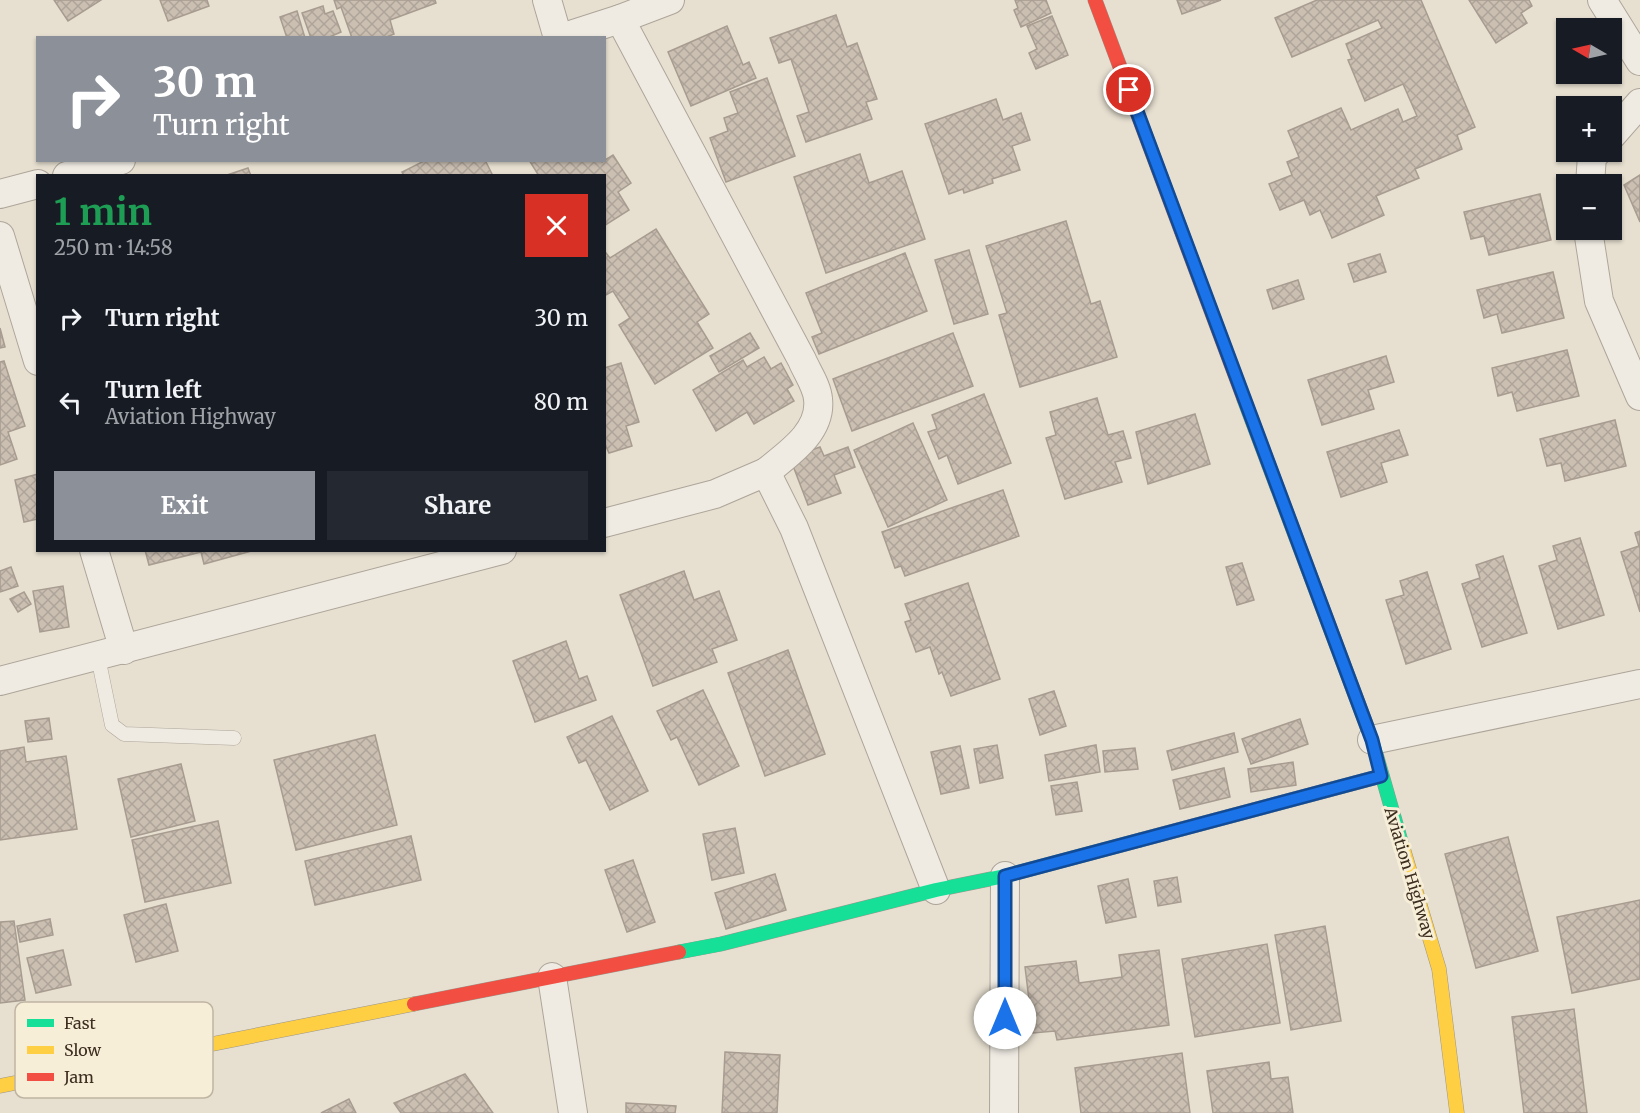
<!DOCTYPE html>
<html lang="en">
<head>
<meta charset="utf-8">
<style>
	body { margin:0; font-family:Merriweather,serif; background:#242831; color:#f1f3f6; height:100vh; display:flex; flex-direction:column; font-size:22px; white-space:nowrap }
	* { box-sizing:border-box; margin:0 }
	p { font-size:20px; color:#9ea1a6 }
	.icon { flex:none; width:33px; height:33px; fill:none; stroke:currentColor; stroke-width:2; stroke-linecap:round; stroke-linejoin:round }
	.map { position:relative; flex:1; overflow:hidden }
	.drawer { position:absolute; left:36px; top:174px; width:570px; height:378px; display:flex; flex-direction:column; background:#171b24; border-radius:0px; box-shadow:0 2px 4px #0004 }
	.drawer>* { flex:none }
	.guide { position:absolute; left:36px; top:36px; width:570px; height:126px; border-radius:0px; box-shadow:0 2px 4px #0004; background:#8c9099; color:#fff; overflow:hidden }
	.needle { width:39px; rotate:279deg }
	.tools { position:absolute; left:1556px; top:18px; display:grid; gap:12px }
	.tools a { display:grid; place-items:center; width:66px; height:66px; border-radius:0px; background:#171b24; box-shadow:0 2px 4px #0004; font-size:30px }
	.pin { position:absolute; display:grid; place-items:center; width:51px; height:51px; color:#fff; margin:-26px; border:3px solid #fff; border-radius:50%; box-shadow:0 2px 6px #0007 }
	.me { position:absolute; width:66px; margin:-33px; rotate:0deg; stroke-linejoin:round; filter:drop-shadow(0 0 4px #0008) }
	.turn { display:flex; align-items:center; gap:21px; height:126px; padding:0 18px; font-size:27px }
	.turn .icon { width:78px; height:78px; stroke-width:2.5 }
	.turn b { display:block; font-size:42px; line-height:51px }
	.round { display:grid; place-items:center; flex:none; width:63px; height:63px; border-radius:0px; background:#242831 }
	.overview { display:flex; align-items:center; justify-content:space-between; height:102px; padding:0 18px }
	h1 { font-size:36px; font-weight:700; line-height:45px; color:#1e9e55 }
	.primary-button { display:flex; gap:12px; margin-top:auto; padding:12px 18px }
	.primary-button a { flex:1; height:69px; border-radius:0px; background:#8c9099; color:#fff; font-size:24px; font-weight:700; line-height:69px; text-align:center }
	.primary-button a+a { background:#242831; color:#f1f3f6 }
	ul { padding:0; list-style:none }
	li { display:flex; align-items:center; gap:18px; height:84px; padding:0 18px }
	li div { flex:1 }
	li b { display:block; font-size:22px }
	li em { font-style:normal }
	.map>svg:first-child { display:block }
	.building { fill:url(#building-cross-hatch); stroke:#a89c90; stroke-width:1.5 }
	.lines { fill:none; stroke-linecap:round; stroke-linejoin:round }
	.lane-casing { stroke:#ada599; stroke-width:15 }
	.street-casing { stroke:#ada599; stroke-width:30 }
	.fast-casing { stroke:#9c958a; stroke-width:15 }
	.slow-casing { stroke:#9c958a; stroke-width:15 }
	.jam-casing { stroke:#9c958a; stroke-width:15 }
	.lane { stroke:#efebe3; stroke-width:14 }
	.street { stroke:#efebe3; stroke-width:28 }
	.fast { stroke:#16e098; stroke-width:14 }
	.slow { stroke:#ffcf43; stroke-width:14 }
	.jam { stroke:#f24e42; stroke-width:14 }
	.route-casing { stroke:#114b97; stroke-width:15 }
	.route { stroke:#1a73e8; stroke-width:10 }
	.labels { text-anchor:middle; stroke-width:6; stroke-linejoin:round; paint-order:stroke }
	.street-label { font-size:16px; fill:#3d2e20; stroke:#f7eed8 }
	.key { fill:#f7eed8; stroke:#bfb4a1; stroke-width:1.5 }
	.key-label { font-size:16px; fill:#3d2e20 }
</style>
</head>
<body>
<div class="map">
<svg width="1640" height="1113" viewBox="0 0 1640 1113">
	<defs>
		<pattern id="building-cross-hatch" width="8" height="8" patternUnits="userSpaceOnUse" patternTransform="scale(1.5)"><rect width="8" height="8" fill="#cbbfb2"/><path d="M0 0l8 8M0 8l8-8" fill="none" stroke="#afa499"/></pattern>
	</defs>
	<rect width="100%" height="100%" fill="#e7e0d1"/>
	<g class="building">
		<path d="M54,0H101L68,21Z"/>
		<path d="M160,0H207L209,6L168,21Z"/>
		<path d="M334,0H435L436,3L390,20L394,34L384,38H352L341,7L337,9Z"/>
		<path d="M1015,0H1046L1051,13L1021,27L1014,10L1018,8Z"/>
		<path d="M1177,0H1221L1182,14Z"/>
		<path d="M1317,0H1421L1475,127L1457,135L1462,149L1415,169L1419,178L1376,196L1384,215L1332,238L1320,210L1310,215L1304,200L1280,210L1269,184L1292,175L1287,162L1299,157L1288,131L1341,108L1351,130L1398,109L1403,122L1417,116L1403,84L1365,101L1348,60L1352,59L1346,44L1382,28L1378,20L1292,57L1275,18Z"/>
		<path d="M1469,0H1529L1532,6L1521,13L1527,23L1496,43Z"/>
		<path d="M323,6L325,14L333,11L341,32L327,38H311L302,13Z"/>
		<path d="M297,11L305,38H287L280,17Z"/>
		<path d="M836,15L847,47L857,43L877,99L866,102L872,119L806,142L797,116L809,112L791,59L779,63L770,38Z"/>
		<path d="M1052,16L1068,55L1036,69L1029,53L1037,49L1027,26Z"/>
		<path d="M727,26L743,65L749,62L756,78L691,106L668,52Z"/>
		<path d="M767,78L795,156L726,182L710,138L728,131L724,118L738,113L730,92Z"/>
		<path d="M996,99L1003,120L1021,113L1030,140L1012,146L1020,170L992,179L993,183L964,193L963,189L949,194L925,124Z"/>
		<path d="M860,154L869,183L902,171L925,239L826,273L794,177Z"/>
		<path d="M613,155L631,183L618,192L629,210L604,226V176H539L529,160H601L602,162Z"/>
		<path d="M426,160H485L493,176H404L402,172Z"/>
		<path d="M248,168L251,176H224Z"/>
		<path d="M1640,175V222L1624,185Z"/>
		<path d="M1540,194L1551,240L1489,255L1484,236L1471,239L1464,212Z"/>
		<path d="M1066,221L1091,304L1100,301L1117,357L1020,387L999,315L1007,313L986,246Z"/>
		<path d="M656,229L709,314L697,322L713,348L655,384L619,325L630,318L613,291L604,296V254L606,253L610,258Z"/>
		<path d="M969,250L988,314L954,324L935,260Z"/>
		<path d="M905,253L927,311L819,354L812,337L822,333L806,293Z"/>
		<path d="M1380,254L1386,272L1354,282L1348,264Z"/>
		<path d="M1553,272L1564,318L1502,333L1497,314L1484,318L1477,290Z"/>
		<path d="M1298,280L1304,299L1273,309L1267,290Z"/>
		<path d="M0,328L5,347L0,348Z"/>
		<path d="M750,333L759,348L719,372L710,356Z"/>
		<path d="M953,333L973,386L852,431L833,379Z"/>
		<path d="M1567,350L1579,396L1517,411L1512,392L1498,396L1492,368Z"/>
		<path d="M1386,356L1394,382L1368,390L1374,409L1322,425L1308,380Z"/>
		<path d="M764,357L771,369L781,363L793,385L787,389L794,401L754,424L747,412L716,431L693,390L743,360L747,367Z"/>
		<path d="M4,361L25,426L8,432L17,459L0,465V362Z"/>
		<path d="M621,363L639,422L626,426L632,446L609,453L604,442V368Z"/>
		<path d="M984,394L1011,463L958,484L947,455L939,459L928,432L937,429L932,415Z"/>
		<path d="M1097,398L1108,435L1123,431L1131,458L1115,462L1122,482L1065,499L1046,438L1056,435L1050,412Z"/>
		<path d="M1195,414L1210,464L1148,484L1136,432Z"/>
		<path d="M1615,420L1626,466L1565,481L1561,463L1547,466L1540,439Z"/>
		<path d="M913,423L947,500L888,527L854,450Z"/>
		<path d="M1399,430L1408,455L1381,463L1387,482L1341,497L1327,452Z"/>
		<path d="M820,447L824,456L848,447L855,467L834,475L841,493L808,505L790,458Z"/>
		<path d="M38,474V519L24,522L15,480Z"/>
		<path d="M1003,490L1019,536L905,576L901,566L895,568L882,532Z"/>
		<path d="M1640,531V612L1621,552L1639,546L1635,533Z"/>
		<path d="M1580,538L1604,615L1558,629L1539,566L1557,560L1553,546Z"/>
		<path d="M145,550H255L204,564L201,552L149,565Z"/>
		<path d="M1503,556L1527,633L1482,647L1462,584L1480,578L1476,565Z"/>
		<path d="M1242,563L1254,600L1237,605L1226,567Z"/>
		<path d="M11,567L18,586L0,592V571Z"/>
		<path d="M684,571L694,600L719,591L737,640L712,649L717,662L653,686L620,595Z"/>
		<path d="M1427,572L1451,649L1406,664L1386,600L1404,595L1400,581Z"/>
		<path d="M968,583L1000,679L951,696L942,672L939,674L930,647L916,652L905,622L911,620L905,604Z"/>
		<path d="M63,586L69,627L40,632L33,591Z"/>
		<path d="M24,592L31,604L18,612L10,599Z"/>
		<path d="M566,641L579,679L587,676L596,700L535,722L513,661Z"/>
		<path d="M788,650L825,754L765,776L728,673Z"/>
		<path d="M703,690L739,766L699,785L677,737L671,740L657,711Z"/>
		<path d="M1054,691L1066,726L1040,735L1029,699Z"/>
		<path d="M612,716L648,791L610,810L586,760L579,763L567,737Z"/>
		<path d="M49,718L52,739L28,742L25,721Z"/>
		<path d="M1300,719L1308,744L1251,764L1242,739Z"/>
		<path d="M1234,733L1238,752L1172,770L1167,751Z"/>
		<path d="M375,735L397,825L296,850L274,760Z"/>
		<path d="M997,745L1003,778L980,783L974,749Z"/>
		<path d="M1096,745L1100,772L1049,781L1045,755Z"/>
		<path d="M960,746L969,788L941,794L931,752Z"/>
		<path d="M24,747L26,762L66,756L77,829L0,840V751Z"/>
		<path d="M1135,748L1138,769L1105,772L1103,751Z"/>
		<path d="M1293,762L1296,785L1251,792L1248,769Z"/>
		<path d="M181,764L195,821L131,837L118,779Z"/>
		<path d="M1224,768L1230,797L1180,809L1173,780Z"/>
		<path d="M1077,782L1082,811L1056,815L1051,786Z"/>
		<path d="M218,821L231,883L145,902L132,840Z"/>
		<path d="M735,828L744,873L712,880L703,834Z"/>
		<path d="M411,836L421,880L315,905L305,861Z"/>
		<path d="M1508,837L1538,951L1476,968L1445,854Z"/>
		<path d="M633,860L655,922L627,932L605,870Z"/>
		<path d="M775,874L786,910L726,929L715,893Z"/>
		<path d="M1177,877L1181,902L1158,906L1154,881Z"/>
		<path d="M1128,879L1136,917L1106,923L1098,886Z"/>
		<path d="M1640,900V979L1572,993L1557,917Z"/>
		<path d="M166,904L178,951L136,962L124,915Z"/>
		<path d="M50,919L53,935L20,942L17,926Z"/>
		<path d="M14,921L25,1000L0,1003V922Z"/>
		<path d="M1325,926L1341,1021L1291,1030L1275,935Z"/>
		<path d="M1267,944L1280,1023L1195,1037L1182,959Z"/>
		<path d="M63,950L71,985L36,993L27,958Z"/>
		<path d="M1159,950L1169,1025L1057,1040L1055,1031L1033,1033L1025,967L1076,961L1079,983L1122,977L1119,955Z"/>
		<path d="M1574,1009L1587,1113H1524L1512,1017Z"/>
		<path d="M725,1052L780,1055L777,1113H722Z"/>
		<path d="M1182,1053L1190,1113H1081L1075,1068Z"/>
		<path d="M1269,1062L1271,1079L1288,1077L1293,1113H1213L1207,1071Z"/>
		<path d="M465,1074L493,1113H401L394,1103Z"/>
		<path d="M349,1099L356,1113H321Z"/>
		<path d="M626,1103L676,1106L675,1113H626Z"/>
	</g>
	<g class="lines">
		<g class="lane-casing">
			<path id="lane" d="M98,657L112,725L124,734L234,738"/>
		</g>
		<g class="street-casing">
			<g id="street">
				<path d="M547,0L558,38"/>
				<path d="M1602,0L1640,61"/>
				<path d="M620,19L802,360C807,372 817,386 818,399C822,432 788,454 766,472"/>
				<path d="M561,38L620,19L670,0"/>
				<path d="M1611,136L1640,103"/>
				<path d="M67,176L121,160"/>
				<path d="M1590,184L1592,156L1597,152"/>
				<path d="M0,194L38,184"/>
				<path d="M1588,230L1599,301L1640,396"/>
				<path d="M0,236L38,361"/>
				<path d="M604,523L715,494L766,472L794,528L936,890"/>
				<path d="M94,550L124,650"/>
				<path d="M0,681L502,550"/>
				<path d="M1372,740L1640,684"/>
				<path d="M552,977L573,1113"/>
				<path d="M1004,1113L1005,876"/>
			</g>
		</g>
		<g class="fast-casing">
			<g id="fast">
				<path d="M1244,399L1372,740L1402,845"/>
				<path d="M679,952L721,944L936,890L1005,876L1140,840"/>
			</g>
		</g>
		<g class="slow-casing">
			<g id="slow">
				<path d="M1140,840L1381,776"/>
				<path d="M1402,845L1439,969L1457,1113"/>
				<path d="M0,1086L414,1004"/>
			</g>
		</g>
		<g class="jam-casing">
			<g id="jam">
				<path d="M1095,0L1244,399"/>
				<path d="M414,1004L679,952"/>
			</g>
		</g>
		<use href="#lane" class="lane"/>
		<use href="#street" class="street"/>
		<use href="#fast" class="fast"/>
		<use href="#slow" class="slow"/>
		<use href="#jam" class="jam"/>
	</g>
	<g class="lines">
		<g class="route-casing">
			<path id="route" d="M1005,1018V876L1381,776L1372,740L1129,90"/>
		</g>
		<use href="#route" class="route"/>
	</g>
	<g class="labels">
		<g class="street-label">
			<text transform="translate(1410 873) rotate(73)" y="6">Aviation Highway</text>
		</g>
	</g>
	<rect x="15" y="1002" width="198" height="96" rx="9" class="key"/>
	<rect x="27" y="1019" width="27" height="8" fill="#16e098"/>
	<rect x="27" y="1046" width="27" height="8" fill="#ffcf43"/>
	<rect x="27" y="1073" width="27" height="8" fill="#f24e42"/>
	<g class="key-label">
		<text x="64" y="1029">Fast</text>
		<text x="64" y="1056">Slow</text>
		<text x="64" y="1083">Jam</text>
	</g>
</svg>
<div class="tools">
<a><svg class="needle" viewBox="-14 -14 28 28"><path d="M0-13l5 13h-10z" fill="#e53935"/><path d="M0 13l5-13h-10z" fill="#9ea1a6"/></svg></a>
<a>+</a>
<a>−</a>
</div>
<div class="pin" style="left:1129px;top:90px;background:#d93025"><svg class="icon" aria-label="arrive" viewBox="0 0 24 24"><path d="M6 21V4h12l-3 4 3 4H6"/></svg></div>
<svg class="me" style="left:1005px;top:1018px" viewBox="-20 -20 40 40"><circle r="19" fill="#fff"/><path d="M0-13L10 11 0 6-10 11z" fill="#1a73e8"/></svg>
<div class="guide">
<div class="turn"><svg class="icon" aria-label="right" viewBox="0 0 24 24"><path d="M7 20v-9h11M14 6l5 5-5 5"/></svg><div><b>30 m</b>Turn right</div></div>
</div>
<section class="drawer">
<div class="overview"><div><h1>1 min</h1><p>250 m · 14:58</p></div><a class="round" style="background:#d93025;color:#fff"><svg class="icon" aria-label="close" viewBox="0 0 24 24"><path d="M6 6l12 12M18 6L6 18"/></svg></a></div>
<ul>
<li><svg class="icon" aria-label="right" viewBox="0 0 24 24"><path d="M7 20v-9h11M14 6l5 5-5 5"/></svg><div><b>Turn right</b></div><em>30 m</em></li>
<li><svg class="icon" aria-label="left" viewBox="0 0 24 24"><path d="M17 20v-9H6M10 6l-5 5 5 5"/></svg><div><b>Turn left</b><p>Aviation Highway</p></div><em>80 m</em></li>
</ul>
<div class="primary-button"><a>Exit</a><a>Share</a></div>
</section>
</div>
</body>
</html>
